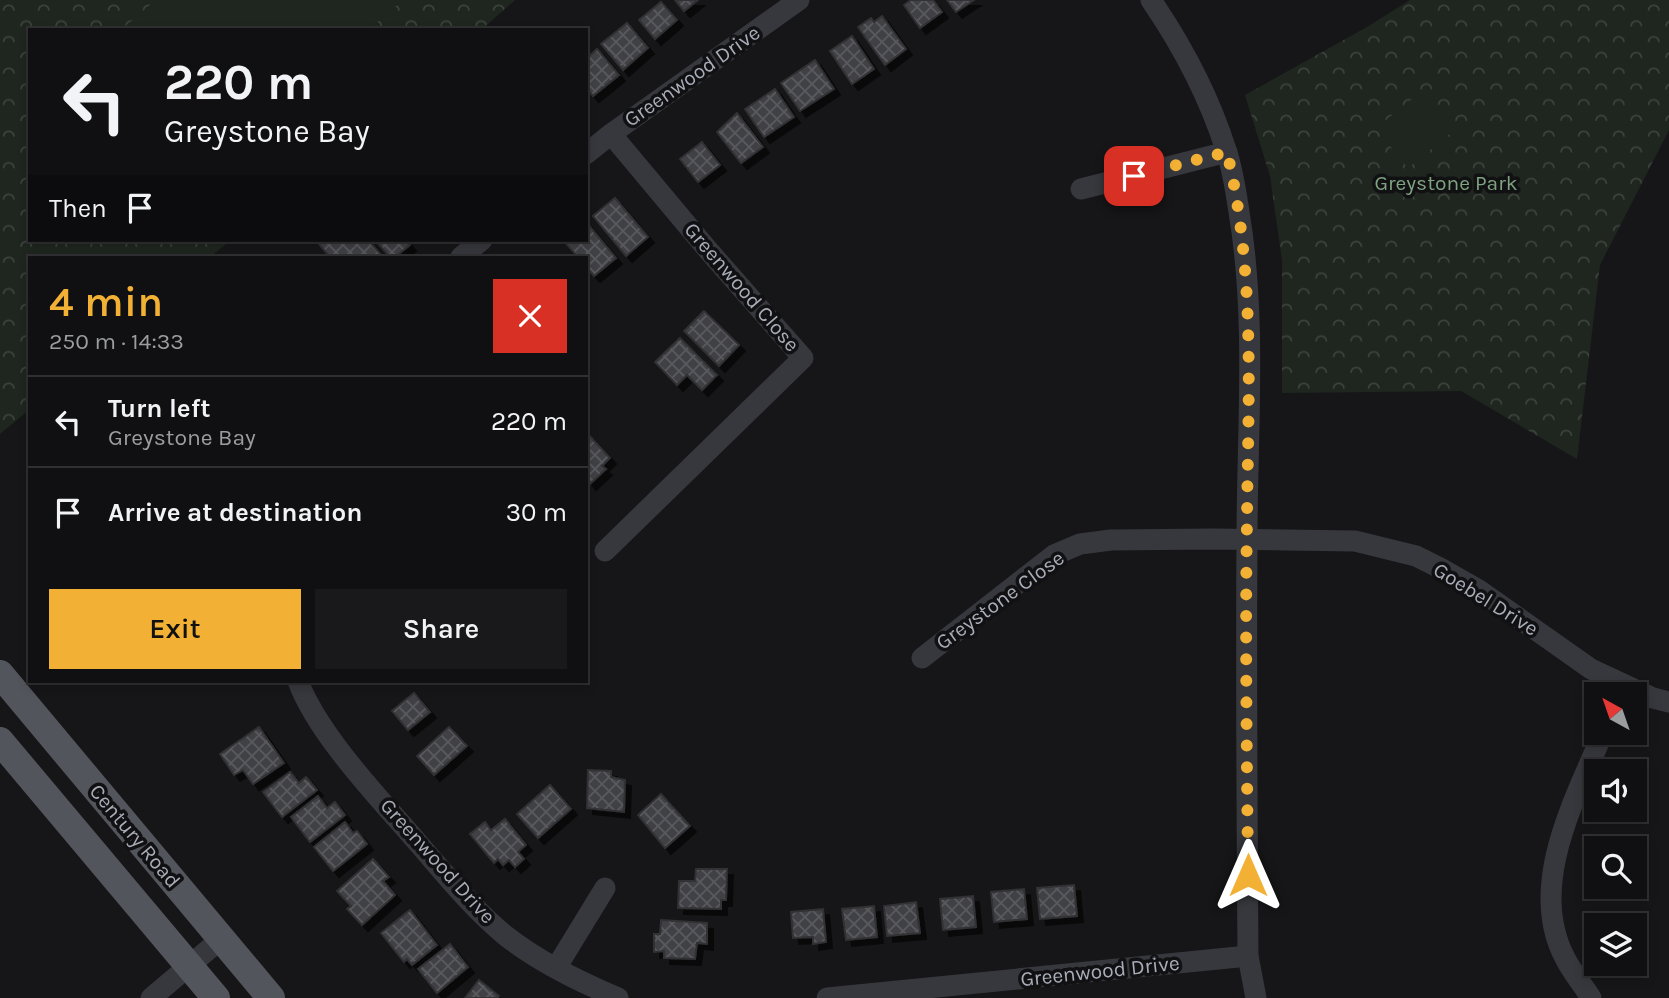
<!DOCTYPE html>
<html lang="en">
<head>
<meta charset="utf-8">
<style>
	body { margin:0; font-family:Karla,sans-serif; background:#19191b; color:#f1f3f6; height:100vh; display:flex; flex-direction:column; font-size:26px; white-space:nowrap }
	* { box-sizing:border-box; margin:0 }
	p { font-size:23px; color:#9c9d9f }
	.icon { flex:none; width:38px; height:38px; fill:none; stroke:currentColor; stroke-width:2; stroke-linecap:round; stroke-linejoin:round }
	.map { position:relative; flex:1; overflow:hidden }
	.details { position:absolute; left:28px; top:256px; width:560px; height:427px; display:flex; flex-direction:column; background:#101012; border-radius:0px; box-shadow:0 4px 10px #0003,0 0 0 2px #303032 }
	.details>* { flex:none }
	.banner { position:absolute; left:28px; top:28px; width:560px; height:214px; border-radius:0px; box-shadow:0 4px 10px #0003,0 0 0 2px #303032; background:#101012; color:#f1f3f6; overflow:hidden }
	.needle { width:46px; rotate:320deg }
	.buttons { position:absolute; left:1584px; top:682px; display:grid; gap:14px }
	.buttons a { display:grid; place-items:center; width:63px; height:63px; border-radius:0px; background:#101012; box-shadow:0 4px 10px #0003,0 0 0 2px #303032; font-size:35px }
	.pin { position:absolute; display:grid; place-items:center; width:60px; height:60px; color:#fff; margin:-30px; border-radius:14px; box-shadow:0 4px 10px #0006 }
	.me { position:absolute; width:77px; margin:-38px; rotate:0deg; stroke-linejoin:round; filter:drop-shadow(0 0 5px #0008) }
	.turn { display:flex; align-items:center; gap:24px; height:147px; padding:0 21px; font-size:32px }
	.turn .icon { width:91px; height:91px; stroke-width:2.5 }
	.turn b { display:block; font-size:49px; line-height:60px }
	.then { display:flex; align-items:center; height:66px; padding:0 21px; background:#0003; gap:14px; font-size:26px }
	.round { display:grid; place-items:center; flex:none; width:74px; height:74px; border-radius:0px; background:#19191b }
	.overview { display:flex; align-items:center; justify-content:space-between; height:119px; padding:0 21px }
	h1 { font-size:42px; font-weight:600; line-height:52px; color:#f2b134 }
	.primary-button { display:flex; gap:14px; margin-top:auto; padding:14px 21px }
	.primary-button a { flex:1; height:80px; border-radius:0px; background:#f2b134; color:#111; font-size:28px; font-weight:600; line-height:80px; text-align:center }
	.primary-button a+a { background:#19191b; color:#f1f3f6 }
	ul { padding:0; list-style:none }
	li { display:flex; align-items:center; gap:21px; height:91px; padding:0 21px; border-top:2px solid #303032 }
	li div { flex:1 }
	li b { display:block; font-size:26px }
	li em { font-style:normal }
	.map>svg:first-child { display:block }
	.park { fill:url(#park-crowns) }
	.garden { fill:#1e261f }
	.building { fill:url(#building-cross-hatch); stroke:#303034; stroke-width:2; filter:url(#shadow) }
	.lines { fill:none; stroke-linecap:round; stroke-linejoin:round }
	.minor { stroke:#37383d; stroke-width:21 }
	.major { stroke:#53555c; stroke-width:28 }
	.route { stroke:#f2b134; stroke-width:12; stroke-dasharray:0 21.6 }
	.labels { text-anchor:middle; stroke-width:7; stroke-linejoin:round; paint-order:stroke }
	.street-label { font-size:21px; fill:#a8adb8; stroke:#111113 }
	.park-label { font-size:21px; fill:#7fa381; stroke:#111113 }
</style>
</head>
<body>
<div class="map">
<svg width="1669" height="998" viewBox="0 0 1669 998">
	<defs>
		<pattern id="park-crowns" width="20" height="18" patternUnits="userSpaceOnUse" patternTransform="scale(1.75)"><rect width="20" height="18" fill="#1e261f"/><path d="M2 6a3 3 0 1 1 6 0M12 15a3 3 0 1 1 6 0" fill="none" stroke="#3c433d"/></pattern>
		<pattern id="building-cross-hatch" width="8" height="8" patternUnits="userSpaceOnUse" patternTransform="scale(1.75)"><rect width="8" height="8" fill="#404145"/><path d="M0 0l8 8M0 8l8-8" fill="none" stroke="#595a5e"/></pattern>
		<filter id="shadow"><feDropShadow dx="6" dy="6" stdDeviation="0" flood-color="#0009"/></filter>
	</defs>
	<rect width="100%" height="100%" fill="#161618"/>
	<g class="park">
		<path d="M0,0H515L481,30H30V240H231L210,257H30V409L0,434Z"/>
		<path d="M1410,0H1669V130L1600,265L1577,459L1461,391L1282,393V260L1270,176L1245,95L1367,27Z"/>
	</g>
	<g class="garden">
		<path d="M156,0H403L368,30H121Z"/>
		<path d="M1425,89L1457,128L1408,168L1376,128Z"/>
	</g>
	<g class="building">
		<path d="M675,0H698L684,11Z"/>
		<path d="M911,0H933L942,12L920,28L904,5Z"/>
		<path d="M947,0H974L956,12Z"/>
		<path d="M661,2L677,20L655,39L639,20Z"/>
		<path d="M882,16L906,49L885,65L858,27L871,18L874,22Z"/>
		<path d="M627,23L648,48L623,70L601,44Z"/>
		<path d="M852,36L874,69L852,84L830,51Z"/>
		<path d="M597,49L619,75L593,96L586,88V59Z"/>
		<path d="M815,60L834,89L800,111L781,83Z"/>
		<path d="M775,89L794,117L764,137L745,109Z"/>
		<path d="M737,113L763,147L741,163L717,132Z"/>
		<path d="M702,142L720,165L698,182L680,159Z"/>
		<path d="M615,198L648,237L626,256L593,216Z"/>
		<path d="M586,222L616,258L594,276L586,267V257H578L563,240H586Z"/>
		<path d="M322,240H368L383,257H330L318,243Z"/>
		<path d="M375,240H406L410,245L395,257H390Z"/>
		<path d="M704,311L739,345L719,366L684,331Z"/>
		<path d="M680,338L717,375L702,390L687,375L677,385L655,362Z"/>
		<path d="M586,432L610,458L602,466L606,469L590,484L586,479Z"/>
		<path d="M414,693L430,712L408,730L392,711Z"/>
		<path d="M259,727L284,763L253,784L243,770L234,775L220,754Z"/>
		<path d="M449,727L467,746L434,775L417,756Z"/>
		<path d="M588,770L611,771V777L625,780L624,812L587,808Z"/>
		<path d="M290,772L299,783L306,777L317,790L282,817L263,792Z"/>
		<path d="M550,785L571,809L538,838L517,814Z"/>
		<path d="M661,794L690,826L665,848L638,815Z"/>
		<path d="M318,796L327,808L335,802L345,815L310,842L291,817Z"/>
		<path d="M505,819L526,845L518,852L524,859L515,867L509,860L503,865L498,859L494,863L470,834L485,822L491,830Z"/>
		<path d="M345,822L353,833L357,831L367,844L333,871L314,847Z"/>
		<path d="M373,859L389,877L383,881L395,895L362,925L347,909L351,906L337,891Z"/>
		<path d="M696,869H727L726,900H721V909L678,908L679,881H695Z"/>
		<path d="M1074,885L1077,916L1040,919L1037,888Z"/>
		<path d="M1024,889L1027,919L994,922L991,892Z"/>
		<path d="M973,896L976,927L943,930L940,899Z"/>
		<path d="M916,902L920,933L887,936L884,906Z"/>
		<path d="M874,906L877,937L846,940L842,909Z"/>
		<path d="M823,909L826,942L813,944V937L793,938L791,912Z"/>
		<path d="M410,910L437,945L412,965L407,959L404,962L381,933Z"/>
		<path d="M661,920L707,923V944L697,943L695,959L664,958V951L654,952V934H660Z"/>
		<path d="M450,944L468,967L437,993L418,969Z"/>
		<path d="M479,980L499,996L497,998H465Z"/>
	</g>
	<g class="lines">
		<g class="minor">
			<path d="M1151,0C1183,47 1209,96 1226,150C1233,170 1236,192 1239,212C1257,320 1247,431 1247,539C1246,678 1247,817 1248,956L1256,998"/>
			<path d="M586,154L611,134L799,0"/>
			<path d="M1081,189L1227,152"/>
			<path d="M461,257L482,240"/>
			<path d="M605,551L803,358L708,250L611,134"/>
			<path d="M922,658L1054,555L1080,544L1111,540L1213,539L1355,541L1416,556L1444,570L1479,590L1591,669L1653,698L1669,702"/>
			<path d="M298,681C318,735 380,799 418,843C446,875 473,909 506,936C539,962 580,982 618,998"/>
			<path d="M556,968L605,888"/>
			<path d="M151,998L221,939"/>
			<path d="M827,998L1248,956"/>
			<path d="M1591,998C1583,985 1572,972 1565,958C1527,886 1575,799 1603,733"/>
		</g>
		<g class="major">
			<path d="M0,674L271,998"/>
			<path d="M0,741L216,998"/>
		</g>
	</g>
	<g class="lines">
		<path class="route" d="M1134,176L1227,152C1256,273 1248,397 1247,521C1245,639 1247,757 1248,875"/>
	</g>
	<g class="labels">
		<g class="street-label">
			<text transform="translate(692 76) rotate(-35)" y="7">Greenwood Drive</text>
			<text transform="translate(742 287) rotate(49)" y="7">Greenwood Close</text>
			<text transform="translate(1486 599) rotate(32)" y="7">Goebel Drive</text>
			<text transform="translate(1000 600) rotate(-36)" y="7">Greystone Close</text>
			<text transform="translate(135 836) rotate(50)" y="7">Century Road</text>
			<text transform="translate(438 861) rotate(48)" y="7">Greenwood Drive</text>
			<text transform="translate(1100 971) rotate(-6)" y="7">Greenwood Drive</text>
		</g>
		<g class="park-label">
			<text x="1446" y="190">Greystone Park</text>
		</g>
	</g>
</svg>
<div class="buttons">
<a><svg class="needle" viewBox="-14 -14 28 28"><path d="M0-13l5 13h-10z" fill="#e53935"/><path d="M0 13l5-13h-10z" fill="#9c9d9f"/></svg></a>
<a><svg class="icon" aria-label="sound" viewBox="0 0 24 24"><path d="M4 9h4l5-4v14l-5-4H4zM17 9q2 3 0 6"/></svg></a>
<a><svg class="icon" aria-label="search" viewBox="0 0 24 24"><circle cx="10" cy="10" r="6"/><path d="M15 15l6 6"/></svg></a>
<a><svg class="icon" aria-label="layers" viewBox="0 0 24 24"><path d="M12 4l9 5-9 5-9-5zM3 14l9 5 9-5"/></svg></a>
</div>
<div class="pin" style="left:1134px;top:176px;background:#d93025"><svg class="icon" aria-label="arrive" viewBox="0 0 24 24"><path d="M6 21V4h12l-3 4 3 4H6"/></svg></div>
<svg class="me" style="left:1248px;top:875px" viewBox="-20 -20 40 40"><path d="M0-17L14 15 0 8-14 15z" fill="#f2b134" stroke="#fff" stroke-width="4"/></svg>
<div class="banner">
<div class="turn"><svg class="icon" aria-label="left" viewBox="0 0 24 24"><path d="M17 20v-9H6M10 6l-5 5 5 5"/></svg><div><b>220 m</b>Greystone Bay</div></div>
<div class="then">Then<svg class="icon" aria-label="arrive" viewBox="0 0 24 24"><path d="M6 21V4h12l-3 4 3 4H6"/></svg></div>
</div>
<section class="details">
<div class="overview"><div><h1>4 min</h1><p>250 m · 14:33</p></div><a class="round" style="background:#d93025;color:#fff"><svg class="icon" aria-label="close" viewBox="0 0 24 24"><path d="M6 6l12 12M18 6L6 18"/></svg></a></div>
<ul>
<li><svg class="icon" aria-label="left" viewBox="0 0 24 24"><path d="M17 20v-9H6M10 6l-5 5 5 5"/></svg><div><b>Turn left</b><p>Greystone Bay</p></div><em>220 m</em></li>
<li><svg class="icon" aria-label="arrive" viewBox="0 0 24 24"><path d="M6 21V4h12l-3 4 3 4H6"/></svg><div><b>Arrive at destination</b></div><em>30 m</em></li>
</ul>
<div class="primary-button"><a>Exit</a><a>Share</a></div>
</section>
</div>
</body>
</html>
